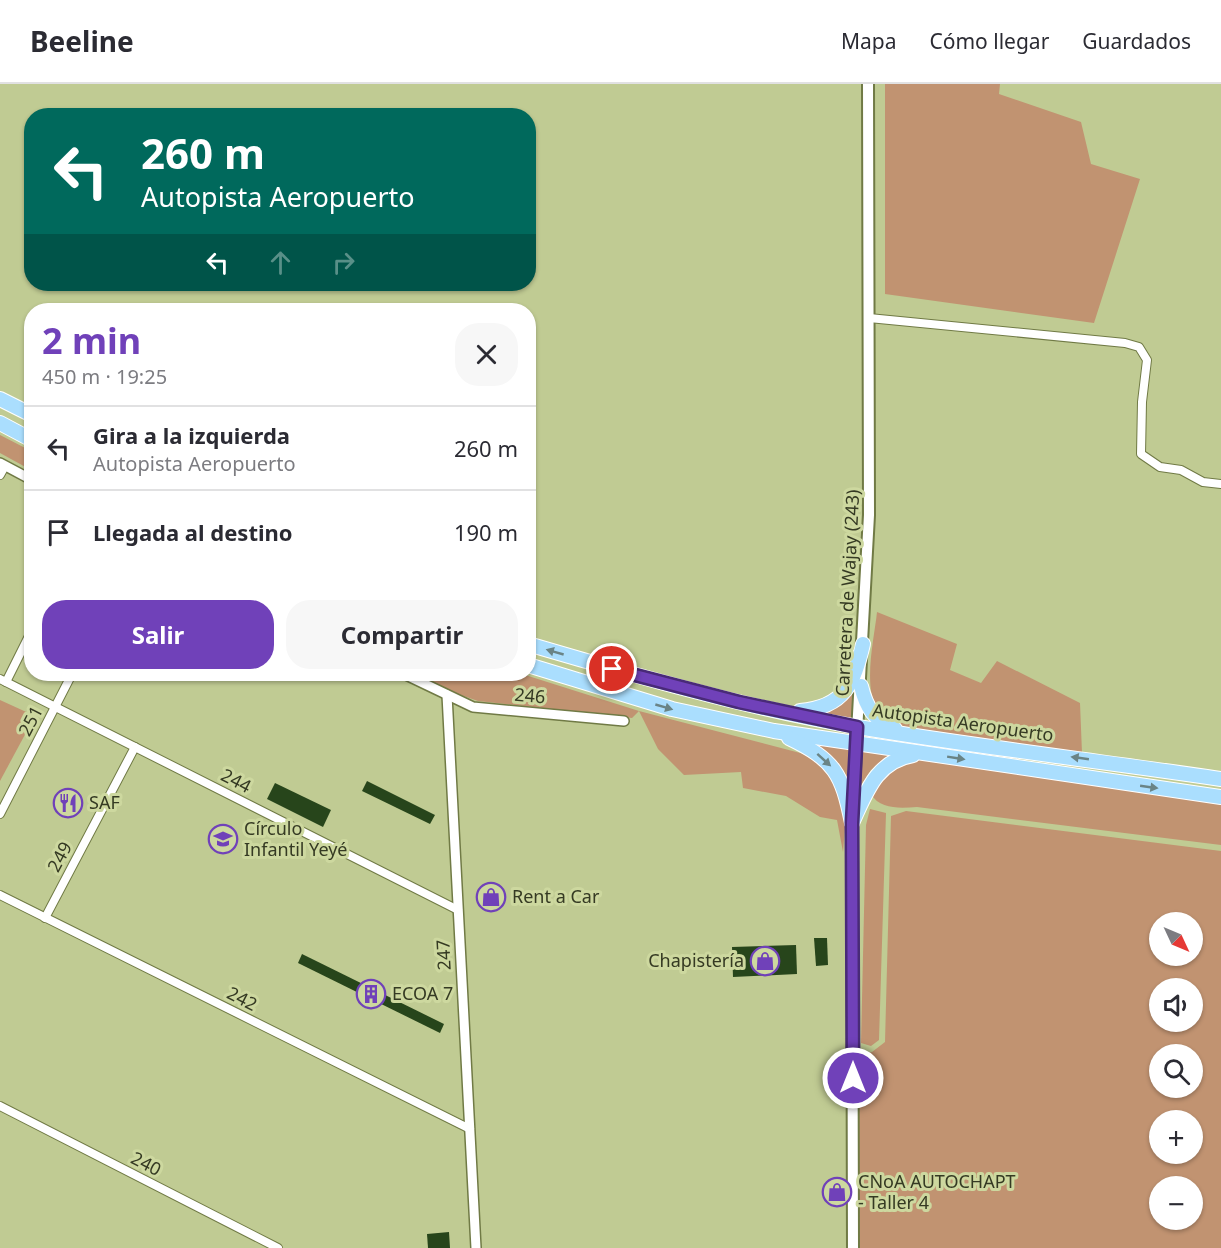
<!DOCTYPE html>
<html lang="es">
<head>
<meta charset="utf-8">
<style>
	body { margin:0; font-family:"Noto Sans",sans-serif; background:#f7f7f7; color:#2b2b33; height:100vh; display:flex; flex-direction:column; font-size:22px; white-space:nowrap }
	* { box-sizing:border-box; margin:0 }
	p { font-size:20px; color:#7c7c81 }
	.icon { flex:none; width:33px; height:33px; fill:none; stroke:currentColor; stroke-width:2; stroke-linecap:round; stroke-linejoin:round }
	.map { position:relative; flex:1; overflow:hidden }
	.panel { position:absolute; left:24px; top:219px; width:512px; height:378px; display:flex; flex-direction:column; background:#fff; border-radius:24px; box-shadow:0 2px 4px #0004 }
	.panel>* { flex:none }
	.top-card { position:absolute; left:24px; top:24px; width:512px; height:183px; border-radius:24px; box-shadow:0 2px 4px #0004; background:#00695c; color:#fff; overflow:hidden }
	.needle { width:39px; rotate:134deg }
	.controls { position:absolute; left:1149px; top:828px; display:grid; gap:12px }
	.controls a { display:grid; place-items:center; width:54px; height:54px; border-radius:50%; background:#fff; box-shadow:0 2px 4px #0004; font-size:30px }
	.pin { position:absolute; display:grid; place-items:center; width:51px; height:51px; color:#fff; margin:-26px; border:3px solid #fff; border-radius:50%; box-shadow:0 2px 6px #0007 }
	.me { position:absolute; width:66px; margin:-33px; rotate:0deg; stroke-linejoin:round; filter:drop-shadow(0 0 4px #0008) }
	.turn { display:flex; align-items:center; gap:21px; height:126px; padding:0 18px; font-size:27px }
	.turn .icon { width:78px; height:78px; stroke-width:2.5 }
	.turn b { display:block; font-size:42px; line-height:51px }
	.lanes { display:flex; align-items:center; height:57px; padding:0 18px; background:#0003; justify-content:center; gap:30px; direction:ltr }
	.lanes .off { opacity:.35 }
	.round { display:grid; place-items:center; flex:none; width:63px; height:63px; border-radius:24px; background:#f7f7f7 }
	.summary { display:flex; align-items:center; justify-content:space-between; height:102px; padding:0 18px }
	h1 { font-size:36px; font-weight:700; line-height:45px; color:#7041b9 }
	.action { display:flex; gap:12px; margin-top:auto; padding:12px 18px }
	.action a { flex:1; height:69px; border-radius:24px; background:#7041b9; color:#fff; font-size:24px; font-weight:700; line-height:69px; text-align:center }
	.action a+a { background:#f7f7f7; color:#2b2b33 }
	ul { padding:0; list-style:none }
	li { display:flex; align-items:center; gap:18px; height:84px; padding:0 18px; border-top:2px solid #e1e1e2 }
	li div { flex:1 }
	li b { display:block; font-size:22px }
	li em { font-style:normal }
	header { display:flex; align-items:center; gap:36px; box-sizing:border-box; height:84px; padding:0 30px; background:#fff; border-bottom:2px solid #e1e1e2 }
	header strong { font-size:28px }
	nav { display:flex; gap:33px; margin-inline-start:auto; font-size:21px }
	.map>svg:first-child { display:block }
	.green { fill:#c19371; fill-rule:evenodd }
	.building { fill:#27451b }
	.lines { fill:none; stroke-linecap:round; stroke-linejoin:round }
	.minor-casing { stroke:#707a45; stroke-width:10 }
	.tertiary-casing { stroke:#707a45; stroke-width:12 }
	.secondary-casing { stroke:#707a45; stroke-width:14 }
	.trunk-casing { stroke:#fff; stroke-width:16 }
	.minor { stroke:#fff; stroke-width:8 }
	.tertiary { stroke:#fff; stroke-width:9 }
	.secondary { stroke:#fff; stroke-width:10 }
	.trunk { stroke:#aadefe; stroke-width:14 }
	.oneway { fill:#6a8486 }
	.route-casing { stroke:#492a78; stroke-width:15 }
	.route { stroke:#7041b9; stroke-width:10 }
	.labels { text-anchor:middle; stroke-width:6; stroke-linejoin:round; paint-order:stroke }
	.street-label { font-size:18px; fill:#353a23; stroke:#cdd89f }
	.poi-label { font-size:18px; fill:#353a23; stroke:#cdd89f; text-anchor:start }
</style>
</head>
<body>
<header>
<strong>Beeline</strong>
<nav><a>Mapa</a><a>Cómo llegar</a><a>Guardados</a></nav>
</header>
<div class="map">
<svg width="1221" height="1164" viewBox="0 0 1221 1164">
	<rect width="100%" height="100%" fill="#c0cb93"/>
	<g class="green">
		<path d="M885,0H1000L999,10L1081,38L1091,80L1140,95L1094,239L885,210Z"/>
		<path d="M0,351L31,367V386L0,369Z"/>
		<path d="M877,528L957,560L950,586L981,599L997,577L1080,619L1082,669L906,643C901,641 893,640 888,637C858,619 874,558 877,528Z"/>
		<path d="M417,590H522L639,627L804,670L821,680L832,691L846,730L843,768L837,736L820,733L786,712L743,704L741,688L684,691L658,665L639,627L632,634L478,617L455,609Z"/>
		<path d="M854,605L853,635L825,629L841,619Z"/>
		<path d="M0,616L35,632L0,697Z"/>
		<path d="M805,657L850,664L848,703L836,678Z"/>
		<path d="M862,667L890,670L871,686L861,701Z"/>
		<path d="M920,674L1221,720V761L917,723C901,724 880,726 871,710L873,703L901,677Z"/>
		<path d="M870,725L886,729L879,956L871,962L861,959L866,741Z"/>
		<path d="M906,727L1221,767V1164H853V971L872,968L885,958L891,732ZM1160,838H1192V872H1160ZM1160,904H1192V938H1160ZM1160,970H1192V1004H1160ZM1160,1036H1192V1070H1160ZM1160,1102H1192V1136H1160Z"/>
	</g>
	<g class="building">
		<path d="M367,697L435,731L430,740L362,707Z"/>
		<path d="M275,699L331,726L323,743L267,715Z"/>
		<path d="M814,854H827L828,881L816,882Z"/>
		<path d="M796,861L797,890L733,893L732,863Z"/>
		<path d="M302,870L444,940L440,949L298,879Z"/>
		<path d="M449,1148L450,1164H428L427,1150Z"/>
	</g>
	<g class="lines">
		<g class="minor-casing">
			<g id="minor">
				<path d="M869,234L1125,259L1139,263L1147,276L1142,318L1141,370L1160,383L1181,386L1203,398L1221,400"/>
				<path d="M0,391L5,382"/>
				<path d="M0,595L458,826"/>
				<path d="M6,598L32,546"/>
				<path d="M0,730L72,590"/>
				<path d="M0,811L470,1045"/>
				<path d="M45,834L135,663"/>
				<path d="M0,1022L278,1164"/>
			</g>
		</g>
		<g class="tertiary-casing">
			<g id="tertiary">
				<path d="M0,379L32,396"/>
				<path d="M404,590L473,623L624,637"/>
				<path d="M447,611L476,1164"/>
			</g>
		</g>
		<g class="secondary-casing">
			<path id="secondary" d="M853,1164L852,739L869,431L868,0"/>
		</g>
		<g class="trunk-casing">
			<g id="trunk">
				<path d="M0,315L32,331"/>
				<path d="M0,339L32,356"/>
				<path d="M528,560C637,592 746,624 858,643C978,663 1100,677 1221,695"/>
				<path d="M528,581L672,625L774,647L1221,713"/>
				<path d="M861,602C866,623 874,636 895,645"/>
				<path d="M800,627C845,623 854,599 863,560"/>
				<path d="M789,654C835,676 842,690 852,739"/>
				<path d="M852,739C866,709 876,677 913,671"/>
			</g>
		</g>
		<use href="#minor" class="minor"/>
		<use href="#tertiary" class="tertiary"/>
		<use href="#secondary" class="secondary"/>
		<use href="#trunk" class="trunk"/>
	</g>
	<defs><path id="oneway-solid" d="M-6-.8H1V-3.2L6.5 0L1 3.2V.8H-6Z" transform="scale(1.5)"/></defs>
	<g class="oneway">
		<use href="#oneway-solid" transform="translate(555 568) rotate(-164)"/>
		<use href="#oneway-solid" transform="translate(664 623) rotate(16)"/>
		<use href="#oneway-solid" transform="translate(956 674) rotate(9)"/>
		<use href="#oneway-solid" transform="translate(1080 674) rotate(-172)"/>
		<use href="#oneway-solid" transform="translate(824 676) rotate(42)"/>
		<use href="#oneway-solid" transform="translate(1149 703) rotate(8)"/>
	</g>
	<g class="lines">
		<g class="route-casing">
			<path id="route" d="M612,585L739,618L857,643L852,739L853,994"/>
		</g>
		<use href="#route" class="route"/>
	</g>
	<defs>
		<g id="restaurant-ring" transform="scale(1.5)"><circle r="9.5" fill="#cdd89f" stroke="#7041b9" stroke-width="1.5"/><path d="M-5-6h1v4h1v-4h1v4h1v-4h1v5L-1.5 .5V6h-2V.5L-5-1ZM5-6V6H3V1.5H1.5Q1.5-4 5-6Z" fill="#7041b9"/></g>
		<g id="school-ring" transform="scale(1.5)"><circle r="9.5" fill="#cdd89f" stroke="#7041b9" stroke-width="1.5"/><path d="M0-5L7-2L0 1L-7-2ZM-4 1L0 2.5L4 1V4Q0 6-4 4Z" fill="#7041b9"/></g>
		<g id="shop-ring" transform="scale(1.5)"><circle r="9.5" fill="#cdd89f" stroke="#7041b9" stroke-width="1.5"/><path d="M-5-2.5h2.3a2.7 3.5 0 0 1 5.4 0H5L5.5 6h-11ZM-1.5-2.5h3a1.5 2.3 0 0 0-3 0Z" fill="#7041b9"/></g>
		<g id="building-ring" transform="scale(1.5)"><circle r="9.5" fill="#cdd89f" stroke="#7041b9" stroke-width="1.5"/><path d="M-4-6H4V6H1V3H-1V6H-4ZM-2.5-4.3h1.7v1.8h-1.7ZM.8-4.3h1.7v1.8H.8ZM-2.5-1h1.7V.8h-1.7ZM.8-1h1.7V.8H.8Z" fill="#7041b9"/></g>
	</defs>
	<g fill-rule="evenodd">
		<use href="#restaurant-ring" x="68" y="719"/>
		<use href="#school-ring" x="223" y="755"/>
		<use href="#shop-ring" x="491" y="813"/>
		<use href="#shop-ring" x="765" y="877"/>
		<use href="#building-ring" x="371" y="910"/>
		<use href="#shop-ring" x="837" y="1108"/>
	</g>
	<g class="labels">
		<g class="street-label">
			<text transform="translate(848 509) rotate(-87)" y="6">Carretera de Wajay (243)</text>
			<text transform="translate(530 612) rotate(5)" y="6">246</text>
			<text transform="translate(31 637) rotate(-63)" y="6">251</text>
			<text transform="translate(963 639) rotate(8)" y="6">Autopista Aeropuerto</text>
			<text transform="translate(236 697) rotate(27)" y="6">244</text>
			<text transform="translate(60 773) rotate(-62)" y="6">249</text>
			<text transform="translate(444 871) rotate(-93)" y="6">247</text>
			<text transform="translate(242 915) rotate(27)" y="6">242</text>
			<text transform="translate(146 1080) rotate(27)" y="6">240</text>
		</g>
		<g class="poi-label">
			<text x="89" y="725">SAF</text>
			<text x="244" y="751">Círculo<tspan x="244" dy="21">Infantil Yeyé</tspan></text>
			<text x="512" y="819">Rent a Car</text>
			<text x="744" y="883" text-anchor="end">Chapistería</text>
			<text x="392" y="916">ECOA 7</text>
			<text x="858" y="1104">CNoA AUTOCHAPT<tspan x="858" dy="21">- Taller 4</tspan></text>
		</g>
	</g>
</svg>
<div class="controls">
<a><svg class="needle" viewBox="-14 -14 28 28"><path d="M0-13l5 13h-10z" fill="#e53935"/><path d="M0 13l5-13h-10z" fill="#7c7c81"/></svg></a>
<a><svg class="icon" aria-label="sound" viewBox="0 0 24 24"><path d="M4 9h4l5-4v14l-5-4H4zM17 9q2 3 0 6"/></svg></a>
<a><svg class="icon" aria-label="search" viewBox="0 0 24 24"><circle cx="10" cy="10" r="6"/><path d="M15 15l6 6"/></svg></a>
<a>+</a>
<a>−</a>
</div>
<div class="pin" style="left:612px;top:585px;background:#d93025"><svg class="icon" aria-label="arrive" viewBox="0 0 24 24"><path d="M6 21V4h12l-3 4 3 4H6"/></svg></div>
<svg class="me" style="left:853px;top:994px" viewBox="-20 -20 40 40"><circle r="17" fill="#7041b9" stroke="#fff" stroke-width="3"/><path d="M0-11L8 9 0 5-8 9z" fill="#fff"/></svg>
<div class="top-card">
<div class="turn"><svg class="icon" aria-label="left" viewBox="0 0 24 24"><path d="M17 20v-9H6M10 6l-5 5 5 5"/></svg><div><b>260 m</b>Autopista Aeropuerto</div></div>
<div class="lanes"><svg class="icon" aria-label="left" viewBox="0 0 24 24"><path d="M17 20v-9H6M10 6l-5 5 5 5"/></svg><svg class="icon off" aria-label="ahead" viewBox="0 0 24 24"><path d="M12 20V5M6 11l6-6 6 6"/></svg><svg class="icon off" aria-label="right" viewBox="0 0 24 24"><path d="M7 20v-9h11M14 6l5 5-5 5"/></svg></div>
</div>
<section class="panel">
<div class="summary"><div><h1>2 min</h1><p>450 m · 19:25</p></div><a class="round"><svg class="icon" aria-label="close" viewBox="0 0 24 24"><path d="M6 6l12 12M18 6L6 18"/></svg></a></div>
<ul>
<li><svg class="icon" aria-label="left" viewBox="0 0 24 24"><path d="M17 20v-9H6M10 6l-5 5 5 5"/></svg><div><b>Gira a la izquierda</b><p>Autopista Aeropuerto</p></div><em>260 m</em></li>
<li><svg class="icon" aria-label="arrive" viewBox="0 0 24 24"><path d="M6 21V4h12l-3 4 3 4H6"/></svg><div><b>Llegada al destino</b></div><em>190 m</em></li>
</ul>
<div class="action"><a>Salir</a><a>Compartir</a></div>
</section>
</div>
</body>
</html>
